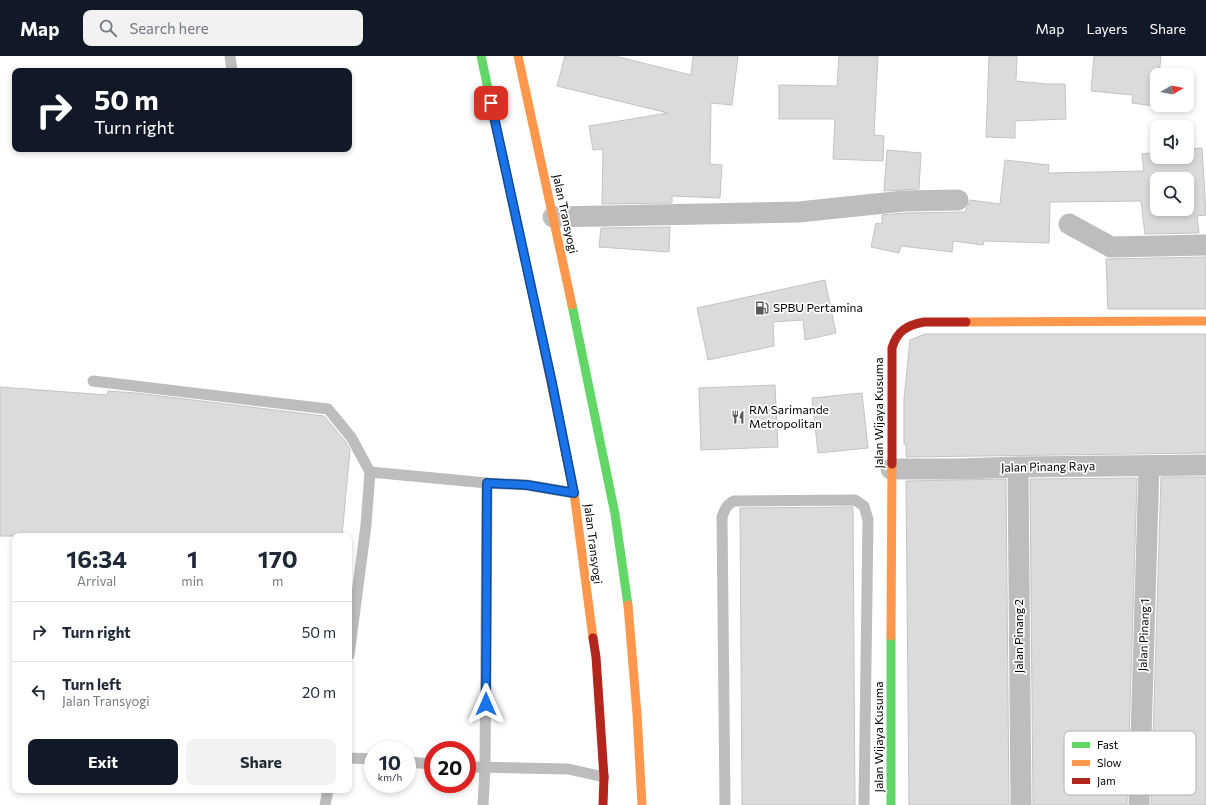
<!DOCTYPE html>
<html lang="en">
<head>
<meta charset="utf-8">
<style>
	body { margin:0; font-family:Commissioner,sans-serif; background:#f2f2f3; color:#1f2937; height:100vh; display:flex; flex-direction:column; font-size:15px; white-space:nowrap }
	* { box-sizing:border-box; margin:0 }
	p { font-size:13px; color:#747a83 }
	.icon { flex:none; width:22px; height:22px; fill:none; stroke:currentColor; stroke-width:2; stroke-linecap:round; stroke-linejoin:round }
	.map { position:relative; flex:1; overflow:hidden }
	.details { position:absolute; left:12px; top:477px; width:340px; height:260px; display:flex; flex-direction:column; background:#fff; border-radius:8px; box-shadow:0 2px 6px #0003 }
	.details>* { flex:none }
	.hud { position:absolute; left:12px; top:12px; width:340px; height:84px; border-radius:8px; box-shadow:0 2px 6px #0003; background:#111827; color:#fff; overflow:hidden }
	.needle { width:26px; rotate:80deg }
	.fabs { position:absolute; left:1150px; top:12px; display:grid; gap:8px }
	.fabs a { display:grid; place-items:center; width:44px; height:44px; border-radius:8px; background:#fff; box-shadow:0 2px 6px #0003; font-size:20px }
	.speed { position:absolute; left:364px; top:685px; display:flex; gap:8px; font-size:20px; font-weight:700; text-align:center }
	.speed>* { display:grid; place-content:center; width:52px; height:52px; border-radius:50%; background:#fff; box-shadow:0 2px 6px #0003; line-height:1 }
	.speed small { font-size:10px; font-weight:400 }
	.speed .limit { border:6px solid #d22; background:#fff; color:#111 }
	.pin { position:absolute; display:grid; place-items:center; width:34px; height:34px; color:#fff; margin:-17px; border-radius:8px; box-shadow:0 2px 6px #0006 }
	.me { position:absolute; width:44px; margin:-22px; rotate:0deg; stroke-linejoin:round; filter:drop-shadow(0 0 3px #0008) }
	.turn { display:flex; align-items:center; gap:14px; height:84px; padding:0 16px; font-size:18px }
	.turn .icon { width:52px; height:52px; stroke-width:2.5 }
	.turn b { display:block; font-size:28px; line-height:34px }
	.eta { display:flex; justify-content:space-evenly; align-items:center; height:68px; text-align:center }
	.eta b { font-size:24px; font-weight:700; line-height:28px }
	.cta { display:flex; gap:8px; margin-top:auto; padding:8px 16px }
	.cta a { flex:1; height:46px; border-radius:8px; background:#111827; color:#fff; font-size:16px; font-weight:700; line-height:46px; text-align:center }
	.cta a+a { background:#f2f2f3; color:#1f2937 }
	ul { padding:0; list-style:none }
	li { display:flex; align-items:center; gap:12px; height:60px; padding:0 16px; border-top:1px solid #e0e1e3 }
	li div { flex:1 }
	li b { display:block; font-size:15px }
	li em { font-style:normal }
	header { display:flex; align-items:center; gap:24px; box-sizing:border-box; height:56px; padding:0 20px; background:#111827; color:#fff }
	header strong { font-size:19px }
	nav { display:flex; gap:22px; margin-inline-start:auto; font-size:14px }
	.search { width:280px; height:36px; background:#f2f2f3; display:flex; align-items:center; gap:10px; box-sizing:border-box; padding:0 14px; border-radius:8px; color:#747a83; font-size:15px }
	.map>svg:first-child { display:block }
	.building { fill:#dbdbdb; stroke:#c3c3c3; fill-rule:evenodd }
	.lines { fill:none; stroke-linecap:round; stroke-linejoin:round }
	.lane { stroke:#bdbdbd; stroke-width:11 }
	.street { stroke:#bdbdbd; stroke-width:21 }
	.fast { stroke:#63d668; stroke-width:9 }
	.slow { stroke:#ff974d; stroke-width:9 }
	.jam { stroke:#b3261e; stroke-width:9 }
	.route-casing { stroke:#114b97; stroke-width:10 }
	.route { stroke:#1a73e8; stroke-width:7 }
	.labels { text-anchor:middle; stroke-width:3.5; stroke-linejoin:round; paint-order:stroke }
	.street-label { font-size:12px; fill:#000; stroke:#fff }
	.poi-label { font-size:12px; fill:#000; stroke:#fff; text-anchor:start }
	.key { fill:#fff; stroke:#b2b2b2; stroke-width:1 }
	.key-label { font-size:11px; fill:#000 }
</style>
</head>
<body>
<header>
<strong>Map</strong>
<div class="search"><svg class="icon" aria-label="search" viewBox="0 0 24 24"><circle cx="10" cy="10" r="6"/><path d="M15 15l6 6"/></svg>Search here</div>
<nav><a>Map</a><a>Layers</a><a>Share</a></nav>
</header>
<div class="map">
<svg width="1206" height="749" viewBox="0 0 1206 749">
	<rect width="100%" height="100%" fill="#fff"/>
	<g class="building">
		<path d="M565,0H615L691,19L693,0H738L732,49L711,47L710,108L722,109L720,142L672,140V147L602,148L603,93L593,94L589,70L668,57L557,30Z"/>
		<path d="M839,0H878L874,79L884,80L883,105L833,103L835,63H779V29L837,30Z"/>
		<path d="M989,0H1017L1016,25L1047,28H1065L1066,63L1015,65V82L986,81Z"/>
		<path d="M1094,0H1161L1159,19H1157V30L1154,50L1132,47L1133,39L1091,35Z"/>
		<path d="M1202,92L1206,159L1197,160L1199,177L1145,178L1141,145L1050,146L1049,187L984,185L983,189L953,185L952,196L901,190L899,197L871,191L876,167L882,168V159L905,157L965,156L970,144L1000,148L1005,104L1049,109L1048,117L1144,115L1142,98L1157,96V101H1187V93ZM1157,123H1187V153H1157Z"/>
		<path d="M887,94L921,97L919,133L884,135Z"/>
		<path d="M670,171L669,196L599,191L601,172Z"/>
		<path d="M1206,201V253H1108L1106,203Z"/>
		<path d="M825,224L836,277L805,284L803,264L773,266L774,290L708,304L697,252Z"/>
		<path d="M925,278H1206V397L906,401V388H904V343L910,284Z"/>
		<path d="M775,329L778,391L701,394L699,332Z"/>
		<path d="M0,331L107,339L108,335L136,337L324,360L345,385L350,394L342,480H0Z"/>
		<path d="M862,337L868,392L818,397L812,342Z"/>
		<path d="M1161,421H1206V749H1151Z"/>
		<path d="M1137,422L1127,749H1033L1030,423Z"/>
		<path d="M1006,423L1009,749H909L906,425Z"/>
		<path d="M853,451L855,749H742L740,452Z"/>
	</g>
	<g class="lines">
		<g class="lane">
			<path d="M230,0L232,15"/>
			<path d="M93,325L328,353L351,381L370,416L366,469L349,599"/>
			<path d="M370,416L487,427L527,429L574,437"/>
			<path d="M349,702L373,703"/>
			<path d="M407,706L433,708"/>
			<path d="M467,711L568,713L604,721"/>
			<path d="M325,749L328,734"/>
			<path d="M483,749L485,712L487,427"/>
			<path d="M725,749L722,461C725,453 727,448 734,445L855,444L864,450L868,464L864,749"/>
		</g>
		<g class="street">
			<path d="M553,161L799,156L904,145L958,144"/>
			<path d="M1069,168L1111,191L1206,189"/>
			<path d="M1018,411L1021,749"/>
			<path d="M891,413H959L1018,411L1206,409"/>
			<path d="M1139,749L1149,410"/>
		</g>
		<g class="fast">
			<path d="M481,0L537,259"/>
			<path d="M572,249L615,458L628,549"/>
			<path d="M891,749V580"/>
		</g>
		<g class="slow">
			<path d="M518,0L572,249"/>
			<path d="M537,259L574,437L593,582"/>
			<path d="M966,266L1206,265"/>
			<path d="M628,549L637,658L642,749"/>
			<path d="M891,580L892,408"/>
		</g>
		<g class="jam">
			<path d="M892,408V292C897,275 907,269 924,266H966"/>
			<path d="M593,582L596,601L604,721L603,749"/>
		</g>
	</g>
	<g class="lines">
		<g class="route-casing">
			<path id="route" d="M486,648L487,427L527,429L574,437L552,327L491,47"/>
		</g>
		<use href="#route" class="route"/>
	</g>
	<defs>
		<g id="fuel-bare" transform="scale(1.08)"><path d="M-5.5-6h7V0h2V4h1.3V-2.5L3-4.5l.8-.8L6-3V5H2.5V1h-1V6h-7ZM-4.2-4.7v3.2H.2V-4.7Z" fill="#595959" stroke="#fff" stroke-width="2.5" paint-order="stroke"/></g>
		<g id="restaurant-bare" transform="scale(1.08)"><path d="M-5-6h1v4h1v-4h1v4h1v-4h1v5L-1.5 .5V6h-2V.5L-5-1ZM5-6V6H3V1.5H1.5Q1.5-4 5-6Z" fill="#595959" stroke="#fff" stroke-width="2.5" paint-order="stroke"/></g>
	</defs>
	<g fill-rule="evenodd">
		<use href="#fuel-bare" x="762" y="252"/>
		<use href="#restaurant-bare" x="738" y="361"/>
	</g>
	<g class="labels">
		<g class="street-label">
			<text transform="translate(565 158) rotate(78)" y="4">Jalan Transyogi</text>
			<text transform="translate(879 357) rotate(-90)" y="4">Jalan Wijaya Kusuma</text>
			<text transform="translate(1048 411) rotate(-1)" y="4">Jalan Pinang Raya</text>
			<text transform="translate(593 488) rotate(83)" y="4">Jalan Transyogi</text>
			<text transform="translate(1144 579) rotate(-88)" y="4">Jalan Pinang 1</text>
			<text transform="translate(1019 580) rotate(-90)" y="4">Jalan Pinang 2</text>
			<text transform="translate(879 681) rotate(-90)" y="4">Jalan Wijaya Kusuma</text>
		</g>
		<g class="poi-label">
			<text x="773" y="256">SPBU Pertamina</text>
			<text x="749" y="358">RM Sarimande<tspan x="749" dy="14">Metropolitan</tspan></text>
		</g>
	</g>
	<rect x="1064" y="675" width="132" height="64" rx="6" class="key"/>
	<rect x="1072" y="686" width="18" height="6" fill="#63d668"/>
	<rect x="1072" y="704" width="18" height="6" fill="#ff974d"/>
	<rect x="1072" y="722" width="18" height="6" fill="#b3261e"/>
	<g class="key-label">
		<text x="1097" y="693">Fast</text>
		<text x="1097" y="711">Slow</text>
		<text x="1097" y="729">Jam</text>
	</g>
</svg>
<div class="fabs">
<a><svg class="needle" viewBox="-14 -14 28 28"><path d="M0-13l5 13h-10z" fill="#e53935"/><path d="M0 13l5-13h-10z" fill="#747a83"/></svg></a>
<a><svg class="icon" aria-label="sound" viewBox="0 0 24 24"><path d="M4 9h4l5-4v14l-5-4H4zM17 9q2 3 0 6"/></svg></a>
<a><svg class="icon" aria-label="search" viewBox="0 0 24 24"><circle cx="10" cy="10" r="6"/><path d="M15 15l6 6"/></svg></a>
</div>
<div class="speed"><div>10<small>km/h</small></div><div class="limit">20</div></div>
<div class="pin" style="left:491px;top:47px;background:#d93025"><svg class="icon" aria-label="arrive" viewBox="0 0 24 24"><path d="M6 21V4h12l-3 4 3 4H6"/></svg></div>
<svg class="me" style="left:486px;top:648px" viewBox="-20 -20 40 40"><path d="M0-17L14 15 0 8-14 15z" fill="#1a73e8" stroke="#fff" stroke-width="4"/></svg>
<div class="hud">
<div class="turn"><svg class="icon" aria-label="right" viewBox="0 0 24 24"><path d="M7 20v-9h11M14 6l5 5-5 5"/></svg><div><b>50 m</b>Turn right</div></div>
</div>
<section class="details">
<div class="eta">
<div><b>16:34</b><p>Arrival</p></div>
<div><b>1</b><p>min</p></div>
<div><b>170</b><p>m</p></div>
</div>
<ul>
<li><svg class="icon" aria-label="right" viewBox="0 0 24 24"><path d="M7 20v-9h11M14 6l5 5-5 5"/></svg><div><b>Turn right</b></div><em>50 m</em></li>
<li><svg class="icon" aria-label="left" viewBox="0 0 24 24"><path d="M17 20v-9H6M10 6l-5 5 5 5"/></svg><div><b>Turn left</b><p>Jalan Transyogi</p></div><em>20 m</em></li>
</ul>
<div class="cta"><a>Exit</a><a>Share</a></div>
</section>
</div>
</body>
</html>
